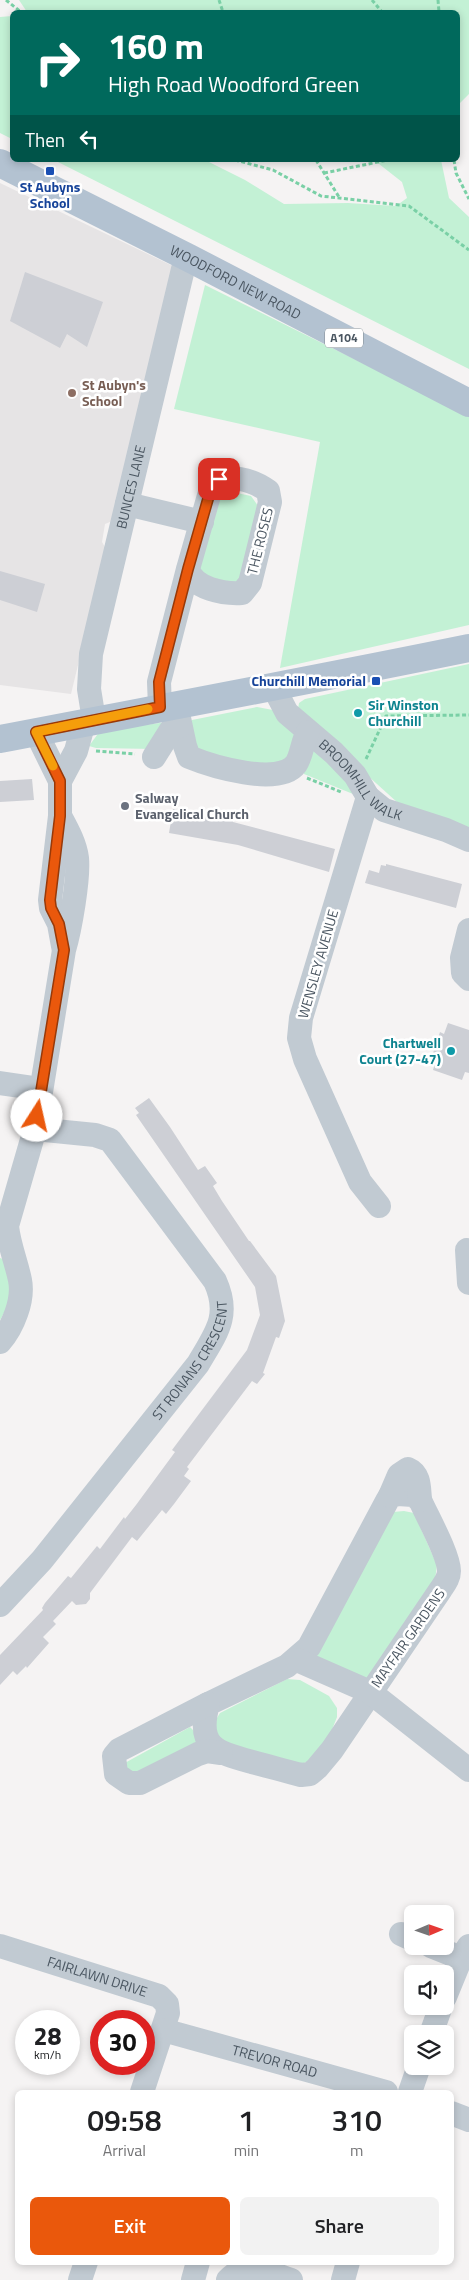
<!DOCTYPE html>
<html lang="en">
<head>
<meta charset="utf-8">
<style>
	body { margin:0; font-family:"Titillium Web",sans-serif; background:#f2f2f2; color:#202124; height:100vh; display:flex; flex-direction:column; font-size:19px; white-space:nowrap }
	* { box-sizing:border-box; margin:0 }
	p { font-size:16px; color:#757577 }
	.icon { flex:none; width:28px; height:28px; fill:none; stroke:currentColor; stroke-width:2; stroke-linecap:round; stroke-linejoin:round }
	.map { position:relative; flex:1; overflow:hidden }
	.details { position:absolute; left:15px; top:2090px; width:439px; height:175px; display:flex; flex-direction:column; background:#fff; border-radius:8px; box-shadow:0 2px 8px #0003 }
	.details>* { flex:none }
	.hud { position:absolute; left:10px; top:10px; width:450px; height:152px; border-radius:8px; box-shadow:0 2px 8px #0003; background:#00695c; color:#fff; overflow:hidden }
	.needle { width:32px; rotate:88deg }
	.fabs { position:absolute; left:404px; top:1905px; display:grid; gap:10px }
	.fabs a { display:grid; place-items:center; width:50px; height:50px; border-radius:8px; background:#fff; box-shadow:0 2px 8px #0003; font-size:25px }
	.speed { position:absolute; left:15px; top:2010px; display:flex; gap:10px; font-size:25px; font-weight:700; text-align:center }
	.speed>* { display:grid; place-content:center; width:65px; height:65px; border-radius:50%; background:#fff; box-shadow:0 2px 8px #0003; line-height:1 }
	.speed small { font-size:12px; font-weight:400 }
	.speed .limit { border:8px solid #d22; background:#fff; color:#111 }
	.pin { position:absolute; display:grid; place-items:center; width:42px; height:42px; color:#fff; margin:-21px; border-radius:10px; box-shadow:0 2px 8px #0006 }
	.me { position:absolute; width:55px; margin:-28px; rotate:10deg; stroke-linejoin:round; filter:drop-shadow(0 0 4px #0008) }
	.turn { display:flex; align-items:center; gap:18px; height:105px; padding:0 15px; font-size:22px }
	.turn .icon { width:65px; height:65px; stroke-width:2.5 }
	.turn b { display:block; font-size:35px; line-height:42px }
	.then { display:flex; align-items:center; height:48px; padding:0 15px; background:#0003; gap:10px; font-size:19px }
	.eta { display:flex; justify-content:space-evenly; align-items:center; height:85px; text-align:center }
	.eta b { font-size:30px; font-weight:600; line-height:35px }
	.primary-button { display:flex; gap:10px; margin-top:auto; padding:10px 15px }
	.primary-button a { flex:1; height:58px; border-radius:8px; background:#ea580c; color:#fff; font-size:20px; font-weight:600; line-height:58px; text-align:center }
	.primary-button a+a { background:#f2f2f2; color:#202124 }
	.map>svg:first-child { display:block }
	.education { fill:#e6e4e5 }
	.green { fill:#c3f1d5 }
	.building { fill:#cdcfd5 }
	.lines { fill:none; stroke-linecap:round; stroke-linejoin:round }
	.path { stroke:#7ad0a6; stroke-width:3; stroke-dasharray:4 2.5; stroke-linecap:butt }
	.minor { stroke:#c1cad2; stroke-width:24 }
	.major { stroke:#b3c2d1; stroke-width:28 }
	.route-casing { stroke:#983908; stroke-width:12 }
	.route { stroke:#ea580c; stroke-width:9 }
	.slow { stroke:#f59e0b; stroke-width:9 }
	.transit-dot { fill:#1a4fb4; stroke:#fff; stroke-width:2 }
	.education-dot { fill:#8d6e63; stroke:#fff; stroke-width:2 }
	.culture-dot { fill:#0f9aa8; stroke:#fff; stroke-width:2 }
	.worship-dot { fill:#6b7280; stroke:#fff; stroke-width:2 }
	.labels { text-anchor:middle; stroke-width:5; stroke-linejoin:round; paint-order:stroke }
	.shield { fill:#fff; stroke:#808990; stroke-width:1 }
	.shield-label { font-size:12px; font-weight:bold; fill:#4a5661 }
	.transit-label { font-size:14px; font-weight:bold; fill:#164399; stroke:#fff }
	.street-label { font-size:14px; fill:#4a5661; stroke:#fff }
	.education-label { font-size:14px; font-weight:bold; fill:#785e54; stroke:#fff; text-anchor:start }
	.culture-label { font-size:14px; font-weight:bold; fill:#0d838f; stroke:#fff; text-anchor:start }
	.worship-label { font-size:14px; font-weight:bold; fill:#5b616d; stroke:#fff; text-anchor:start }
</style>
</head>
<body>
<div class="map">
<svg width="469" height="2280" viewBox="0 0 469 2280">
	<rect width="100%" height="100%" fill="#f5f3f3"/>
	<path class="education" d="M0,183L175,267L115,520L105,524L102,542L106,549L71,694L0,685Z"/>
	<g class="green">
		<path d="M19,0H469V94L458,105V12H27Z"/>
		<path d="M12,16V139L0,133V17Z"/>
		<path d="M54,160H205L245,180L284,204L348,203L396,206L407,198L402,182L374,160H441L449,198L469,217V369Z"/>
		<path d="M205,285L469,416V625L280,668L320,442L174,409Z"/>
		<path d="M237,493L251,496L261,510L241,587L198,574L215,500L223,495Z"/>
		<path d="M469,664V830L398,803L325,737L298,709L299,703L305,699Z"/>
		<path d="M257,707L273,710L292,727L296,743L293,754L275,769L196,751L186,726L192,720Z"/>
		<path d="M167,722L154,749L96,748L89,746L100,731Z"/>
		<path d="M308,746L350,775L353,794L304,774V759Z"/>
		<path d="M0,1258L3,1259C11,1287 16,1293 0,1320Z"/>
		<path d="M404,1511L414,1513L437,1565L435,1580L366,1683L317,1658L316,1650L393,1512Z"/>
		<path d="M287,1679L300,1680L329,1696L337,1708V1717L324,1750L309,1761L292,1768L220,1746L212,1726L220,1713Z"/>
		<path d="M190,1727L199,1736V1744L139,1779L123,1764Z"/>
	</g>
	<g class="building">
		<path d="M25,272L103,302L87,347L67,334L60,348L10,321Z"/>
		<path d="M0,571L45,584L37,612L0,600Z"/>
		<path d="M32,779L34,800L0,802V781Z"/>
		<path d="M173,809L233,820V822L335,849L329,872L238,845L169,833Z"/>
		<path d="M386,864L462,884L456,908L365,883L369,870L379,873L381,865L386,866Z"/>
		<path d="M448,1023L469,1030V1073L465,1072L462,1080L433,1070L436,1060L431,1059L440,1032L444,1034Z"/>
		<path d="M149,1098L170,1127L198,1170L205,1166L217,1183L213,1186L222,1201L249,1241H250L276,1276L285,1321L279,1338L276,1337L263,1373L265,1374L257,1384L252,1381L187,1467L189,1469L184,1476L191,1481L174,1504L166,1514L162,1510L137,1541L132,1537L90,1593V1599L86,1604L76,1605L72,1601L53,1621L56,1624L43,1637L49,1643L27,1668L26,1666L17,1675L13,1671L0,1685V1655L43,1610L42,1608L45,1603L68,1576L71,1578L97,1546L100,1549L124,1517L125,1519L136,1505L175,1452L172,1450L247,1350L260,1315L255,1287L136,1115L139,1113L135,1108Z"/>
	</g>
	<g class="lines">
		<g class="path">
			<path d="M6,0L21,12"/>
			<path d="M219,0L223,12"/>
			<path d="M372,0L382,12"/>
			<path d="M438,0L439,12"/>
			<path d="M235,160L273,170L321,196L409,206L469,250"/>
			<path d="M316,160L339,197"/>
			<path d="M454,160L456,173L469,199"/>
			<path d="M324,173L388,160"/>
			<path d="M96,751L135,754"/>
			<path d="M366,759L386,716L469,715"/>
			<path d="M307,778L341,792"/>
		</g>
		<g class="minor">
			<path d="M127,504L202,522"/>
			<path id="s1" d="M274,688L287,713L334,753L355,775L368,797L384,810L446,830L469,840"/>
			<path d="M176,704L185,746L189,757C211,766 279,787 296,764C302,755 302,742 308,732"/>
			<path d="M160,707L159,682L188,569L212,485C227,472 253,480 268,491L270,502L250,583L242,593C224,594 193,589 188,569"/>
			<path id="s2" d="M94,720L89,689L91,654L183,269L189,258"/>
			<path d="M36,732L60,781V816L50,900L51,908L59,924L63,946"/>
			<path d="M154,757L171,730L180,726"/>
			<path d="M60,781L76,751L84,722"/>
			<path d="M368,797L301,1018L299,1038L305,1059L360,1182L379,1206"/>
			<path d="M469,930L462,958L463,973L469,979"/>
			<path d="M0,1083L41,1089"/>
			<path d="M467,1250L469,1283"/>
			<path d="M0,1342C13,1327 24,1300 20,1280C16,1261 9,1245 7,1226L35,1129L64,950C70,930 79,879 77,858C75,843 67,829 60,816"/>
			<path d="M398,1494L413,1495L420,1500C427,1516 449,1555 449,1571C449,1578 445,1583 441,1589L332,1750L317,1768L310,1774L301,1775C285,1771 268,1766 252,1762C216,1752 196,1747 208,1704L287,1666L309,1647L387,1501L390,1496Z"/>
			<path d="M390,1496L399,1475L408,1469C420,1474 419,1488 420,1500"/>
			<path id="s3" d="M0,1605L42,1560L198,1364C216,1333 231,1316 215,1281L110,1140L95,1135L35,1129"/>
			<path d="M297,1660L370,1692L469,1770"/>
			<path d="M208,1704L119,1750L114,1756L116,1774L129,1783H140L198,1754L207,1751L221,1753"/>
			<path d="M401,1934L412,1939"/>
			<path id="s4" d="M0,1946L159,1996L167,2004L168,2013L142,2092"/>
			<path d="M431,1946L461,1958"/>
			<path d="M445,1997L461,1958L469,1946"/>
			<path id="s5" d="M163,2030L386,2092"/>
			<path d="M431,2034L441,2006"/>
			<path d="M410,2092L419,2066"/>
			<path d="M451,2113L469,2120"/>
			<path d="M80,2280L86,2262"/>
			<path d="M193,2280L198,2262"/>
			<path d="M228,2280C249,2259 266,2272 291,2280"/>
			<path d="M343,2280L348,2262"/>
		</g>
		<g class="major">
			<path id="s6" d="M0,163L189,258L469,403"/>
			<path d="M0,739C156,709 313,680 469,648"/>
		</g>
	</g>
	<g class="lines">
		<g class="route-casing">
			<path id="route" d="M37,1116L64,950L59,924L51,908L50,900L60,816V781L36,732L160,707L159,682L188,569L212,485L219,479"/>
		</g>
		<use href="#route" class="route"/>
		<path class="slow" d="M53,766L36,732L148,709"/>
	</g>
	<g class="transit-dot">
		<rect x="45" y="166" width="10" height="10" rx="2.5"/>
		<rect x="371" y="676" width="10" height="10" rx="2.5"/>
	</g>
	<circle class="education-dot" cx="72" cy="393" r="5"/>
	<g class="culture-dot">
		<circle cx="358" cy="713" r="5"/>
		<circle cx="451" cy="1051" r="5"/>
	</g>
	<circle class="worship-dot" cx="125" cy="806" r="5"/>
	<g class="labels">
		<rect class="shield" x="325" y="328.5" width="38" height="19" rx="4"/>
		<g class="shield-label">
			<text x="344" y="342">A104</text>
		</g>
		<g class="transit-label">
			<text x="50" y="192">St Aubyns<tspan x="50" dy="16">School</tspan></text>
			<text x="366" y="686" text-anchor="end">Churchill Memorial</text>
		</g>
		<g class="street-label">
			<text dy="5" stroke="none"><textPath href="#s6" startOffset="264">WOODFORD NEW ROAD</textPath></text>
			<text dy="5" stroke="none"><textPath href="#s2" startOffset="238">BUNCES LANE</textPath></text>
			<text transform="translate(260 541) rotate(-76)" y="5">THE ROSES</text>
			<text dy="5" stroke="none"><textPath href="#s1" startOffset="129">BROOMHILL WALK</textPath></text>
			<text transform="translate(318 964) rotate(-74)" y="5">WENSLEY AVENUE</text>
			<text dy="5" stroke="none"><textPath href="#s3" startOffset="312">ST RONANS CRESCENT</textPath></text>
			<text transform="translate(408 1638) rotate(-55)" y="5">MAYFAIR GARDENS</text>
			<text dy="5" stroke="none"><textPath href="#s4" startOffset="102">FAIRLAWN DRIVE</textPath></text>
			<text dy="5" stroke="none"><textPath href="#s5" startOffset="116">TREVOR ROAD</textPath></text>
		</g>
		<g class="education-label">
			<text x="82" y="390">St Aubyn's<tspan x="82" dy="16">School</tspan></text>
		</g>
		<g class="culture-label">
			<text x="368" y="710">Sir Winston<tspan x="368" dy="16">Churchill</tspan></text>
			<text x="441" y="1048" text-anchor="end">Chartwell<tspan x="441" dy="16">Court (27-47)</tspan></text>
		</g>
		<g class="worship-label">
			<text x="135" y="803">Salway<tspan x="135" dy="16">Evangelical Church</tspan></text>
		</g>
	</g>
</svg>
<div class="fabs">
<a><svg class="needle" viewBox="-14 -14 28 28"><path d="M0-13l5 13h-10z" fill="#e53935"/><path d="M0 13l5-13h-10z" fill="#757577"/></svg></a>
<a><svg class="icon" aria-label="sound" viewBox="0 0 24 24"><path d="M4 9h4l5-4v14l-5-4H4zM17 9q2 3 0 6"/></svg></a>
<a><svg class="icon" aria-label="layers" viewBox="0 0 24 24"><path d="M12 4l9 5-9 5-9-5zM3 14l9 5 9-5"/></svg></a>
</div>
<div class="speed"><div>28<small>km/h</small></div><div class="limit">30</div></div>
<div class="pin" style="left:219px;top:479px;background:#d93025"><svg class="icon" aria-label="arrive" viewBox="0 0 24 24"><path d="M6 21V4h12l-3 4 3 4H6"/></svg></div>
<svg class="me" style="left:37px;top:1116px" viewBox="-20 -20 40 40"><circle r="19" fill="#fff"/><path d="M0-13L10 11 0 6-10 11z" fill="#ea580c"/></svg>
<div class="hud">
<div class="turn"><svg class="icon" aria-label="right" viewBox="0 0 24 24"><path d="M7 20v-9h11M14 6l5 5-5 5"/></svg><div><b>160 m</b>High Road Woodford Green</div></div>
<div class="then">Then<svg class="icon" aria-label="left" viewBox="0 0 24 24"><path d="M17 20v-9H6M10 6l-5 5 5 5"/></svg></div>
</div>
<section class="details">
<div class="eta">
<div><b>09:58</b><p>Arrival</p></div>
<div><b>1</b><p>min</p></div>
<div><b>310</b><p>m</p></div>
</div>
<div class="primary-button"><a>Exit</a><a>Share</a></div>
</section>
</div>
</body>
</html>
